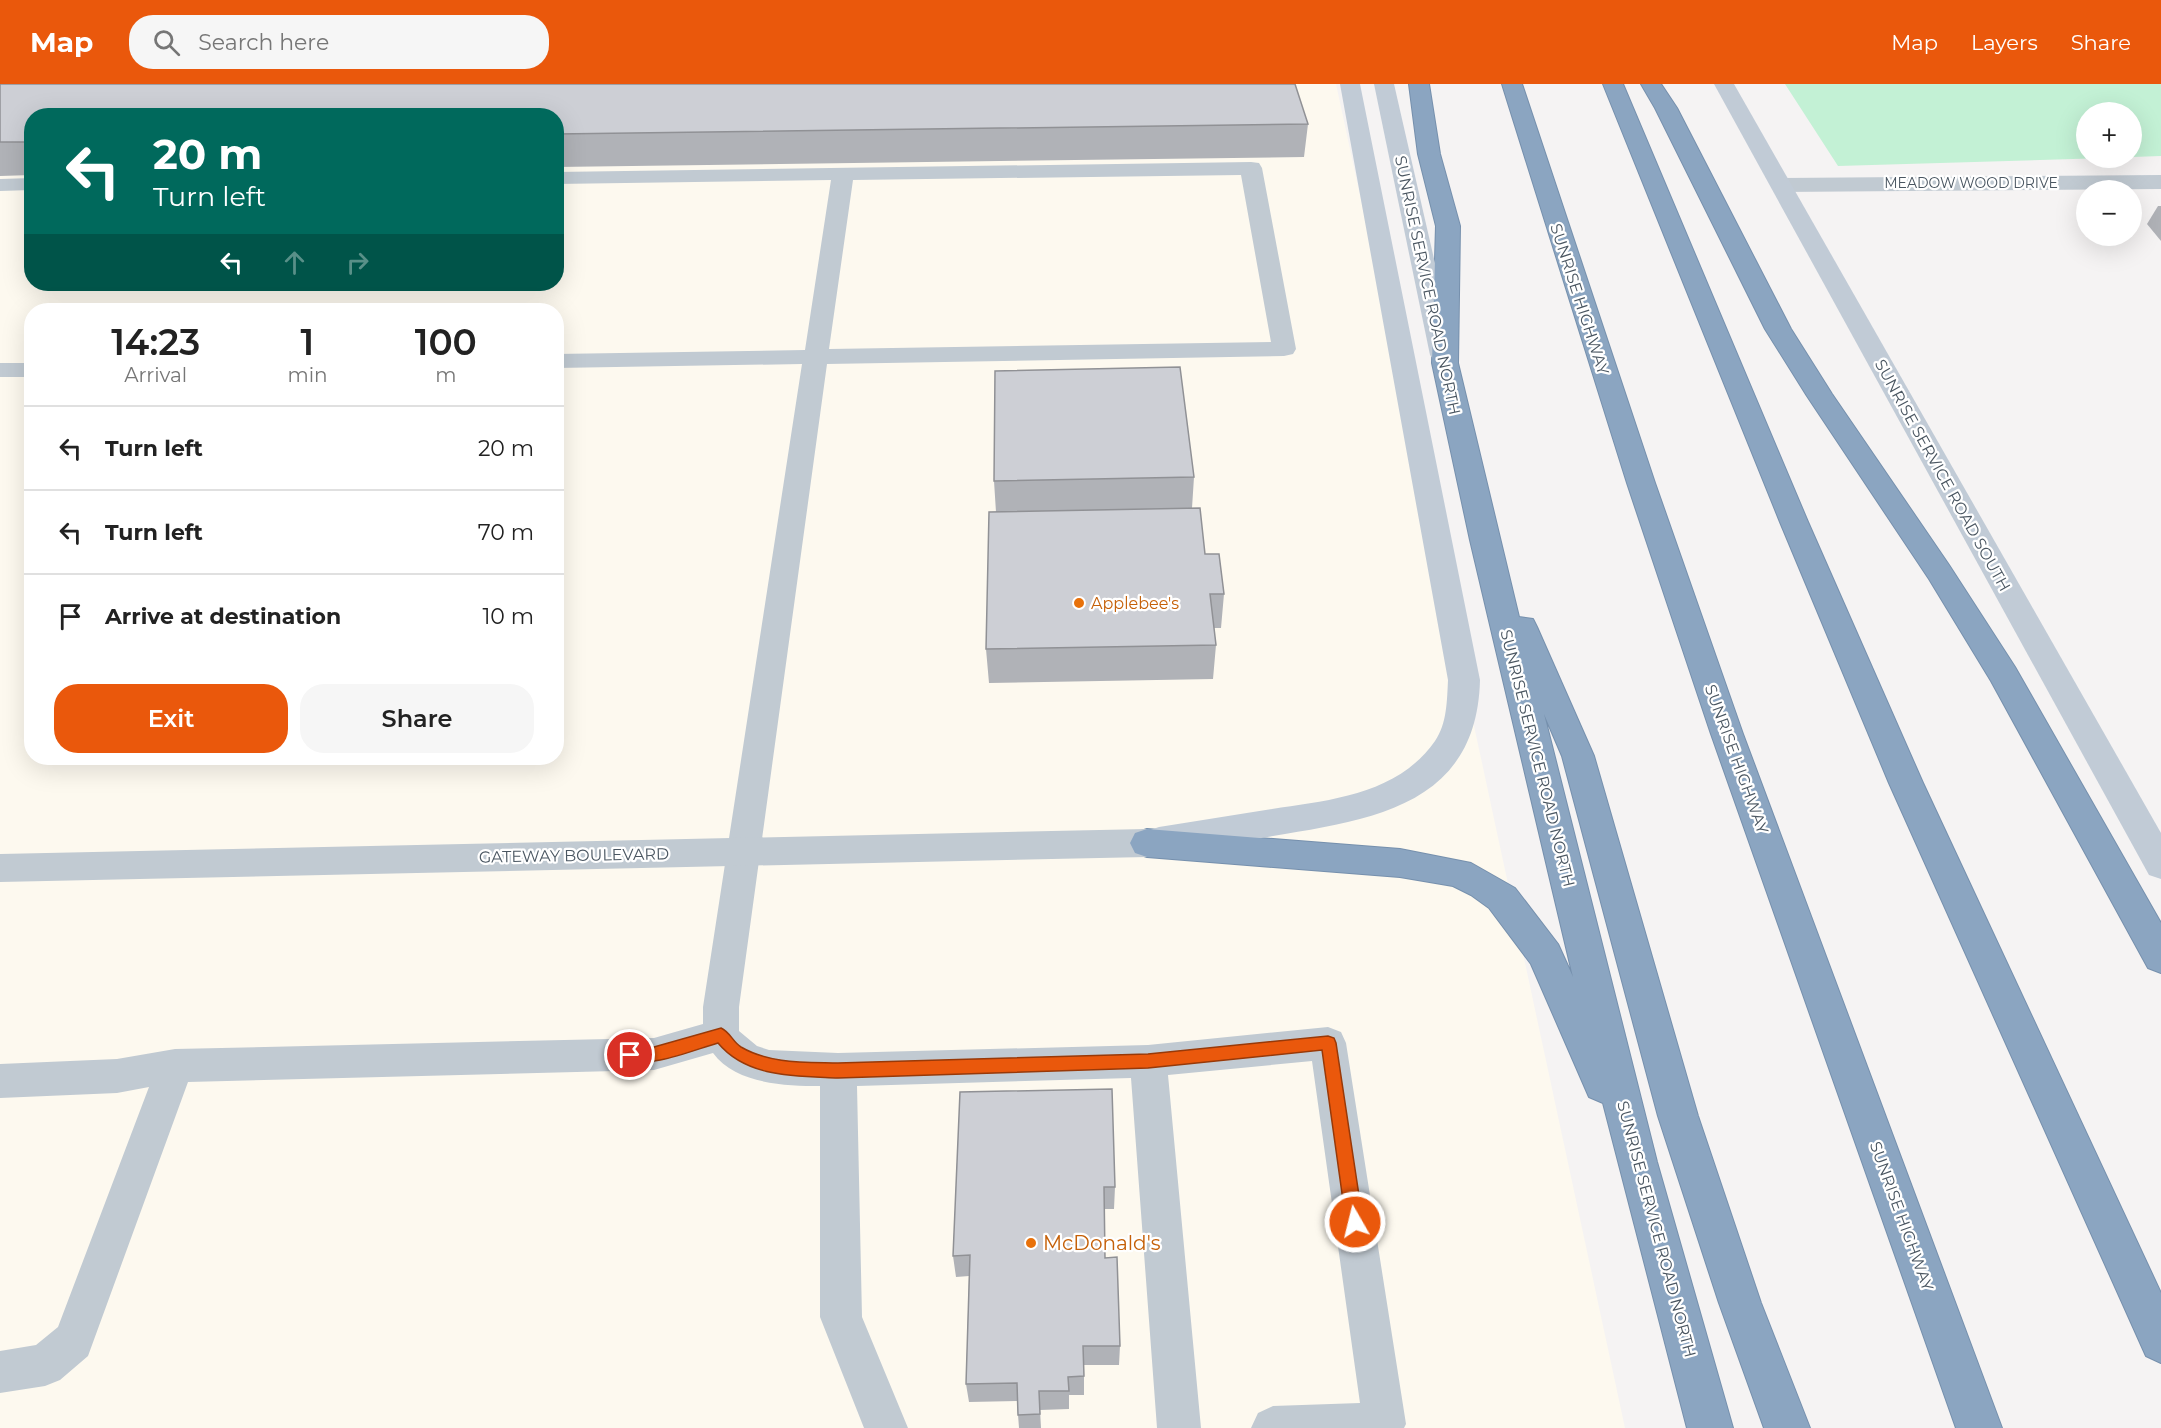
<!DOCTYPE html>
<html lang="en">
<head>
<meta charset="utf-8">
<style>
	body { margin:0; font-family:Montserrat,sans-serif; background:#f6f6f6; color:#222; height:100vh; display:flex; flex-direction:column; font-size:22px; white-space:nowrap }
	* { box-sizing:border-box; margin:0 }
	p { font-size:20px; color:#767676 }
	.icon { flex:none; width:33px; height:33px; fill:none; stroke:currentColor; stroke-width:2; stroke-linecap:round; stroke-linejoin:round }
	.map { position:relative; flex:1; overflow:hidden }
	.side { position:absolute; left:24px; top:219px; width:540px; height:462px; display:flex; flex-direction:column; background:#fff; border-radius:24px; box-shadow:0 6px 24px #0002 }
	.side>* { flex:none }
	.top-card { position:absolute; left:24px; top:24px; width:540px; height:183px; border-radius:24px; box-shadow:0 6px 24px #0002; background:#00695c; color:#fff; overflow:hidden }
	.fabs { position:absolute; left:2076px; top:18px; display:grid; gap:12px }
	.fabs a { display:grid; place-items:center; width:66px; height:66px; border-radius:50%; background:#fff; box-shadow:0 6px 24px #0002; font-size:30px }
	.pin { position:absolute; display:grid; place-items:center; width:51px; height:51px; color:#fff; margin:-26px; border:3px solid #fff; border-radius:50%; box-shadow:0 2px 6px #0007 }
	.me { position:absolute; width:66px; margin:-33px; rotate:352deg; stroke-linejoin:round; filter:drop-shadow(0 0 4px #0008) }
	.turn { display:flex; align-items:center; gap:21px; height:126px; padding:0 30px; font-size:27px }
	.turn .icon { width:78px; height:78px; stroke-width:2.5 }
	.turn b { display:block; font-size:42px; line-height:51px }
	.lanes { display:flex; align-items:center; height:57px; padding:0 30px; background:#0003; justify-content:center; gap:30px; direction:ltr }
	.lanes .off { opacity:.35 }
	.eta { display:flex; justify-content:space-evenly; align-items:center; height:102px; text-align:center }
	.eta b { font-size:36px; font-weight:600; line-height:42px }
	.button { display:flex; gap:12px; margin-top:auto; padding:12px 30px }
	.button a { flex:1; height:69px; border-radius:24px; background:#ea580c; color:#fff; font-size:24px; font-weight:600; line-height:69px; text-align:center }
	.button a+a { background:#f6f6f6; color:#222 }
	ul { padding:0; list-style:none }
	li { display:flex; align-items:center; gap:18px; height:84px; padding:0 30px; border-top:2px solid #e0e0e0 }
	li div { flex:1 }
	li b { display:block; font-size:22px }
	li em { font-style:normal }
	header { display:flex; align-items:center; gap:36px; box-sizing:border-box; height:84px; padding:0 30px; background:#ea580c; color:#fff }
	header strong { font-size:28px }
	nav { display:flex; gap:33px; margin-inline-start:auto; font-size:21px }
	.search { width:420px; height:54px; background:#f6f6f6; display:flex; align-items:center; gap:15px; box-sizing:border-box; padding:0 21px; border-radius:24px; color:#767676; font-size:22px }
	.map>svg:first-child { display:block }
	.commercial { fill:#fdf9ef; fill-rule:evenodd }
	.green { fill:#c3f1d5 }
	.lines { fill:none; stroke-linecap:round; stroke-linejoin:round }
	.highway-casing { stroke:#7690ad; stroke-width:2 }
	.lane { fill:#c1cad2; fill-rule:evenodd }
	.street { fill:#c1cad2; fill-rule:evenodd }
	.secondary { fill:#c1cbd6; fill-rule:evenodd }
	.highway { fill:#8ba5c1; fill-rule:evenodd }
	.wall { fill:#b0b2b7 }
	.building { fill:#cdcfd5; stroke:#909195; stroke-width:1.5 }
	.route { fill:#ea580c; stroke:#983908; stroke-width:1.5 }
	.food-dot { fill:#e8710a; stroke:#fff; stroke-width:2 }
	.labels { text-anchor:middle; stroke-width:4.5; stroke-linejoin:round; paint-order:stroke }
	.far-street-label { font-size:14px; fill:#4a5661; stroke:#fff }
	.street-label { font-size:16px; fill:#4a5661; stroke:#fff }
	.food-label { font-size:16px; fill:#c56008; stroke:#fff; text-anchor:start }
	.near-food-label { font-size:20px; fill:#c56008; stroke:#fff; text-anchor:start }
</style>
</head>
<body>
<header>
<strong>Map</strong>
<div class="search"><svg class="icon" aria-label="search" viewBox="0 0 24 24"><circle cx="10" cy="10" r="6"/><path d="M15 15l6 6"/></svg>Search here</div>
<nav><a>Map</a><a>Layers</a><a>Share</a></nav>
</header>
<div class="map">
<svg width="2161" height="1344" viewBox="0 0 2161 1344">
	<rect width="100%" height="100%" fill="#f5f3f3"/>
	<path class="commercial" d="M0,0H1336L1625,1344H0ZM32,32H556V200H32ZM32,226H556V674H32Z"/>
	<path class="green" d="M1785,0H2161V72L2132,73V28H2086V74H2106L1838,82Z"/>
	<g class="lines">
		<g class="highway-casing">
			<g id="highway">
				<path d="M1409,0H1429L1440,70L1460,142L1458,279L1519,533L1533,535L1537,543L1594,672L1698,1032L1761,1219L1810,1344H1764L1719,1219L1658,1032L1562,672L1544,630L1657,1078L1733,1344H1687L1603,1019L1589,1013L1531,880L1489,824L1471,811L1453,802L1400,793L1147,773L1135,769L1130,759L1135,749L1147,745L1400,765L1471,779L1515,804L1558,860L1573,893L1470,456L1432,279L1436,142L1418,70Z"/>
				<path d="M1502,0H1522L1655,399L1743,650L2002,1344H1956L1711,650L1627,399Z"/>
				<path d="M1603,0H1623L1808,438L1923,699L2161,1209V1279L2146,1272L1889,699L1780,438Z"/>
				<path d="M1641,0H1661L1677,24L1791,245L1832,310L1949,481L2015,583L2161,839V889L2148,884L1991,597L1929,495L1807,312L1765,245L1655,24Z"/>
			</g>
		</g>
		<g class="lane">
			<path d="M1251,78L1259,79L1262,84L1296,265L1293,270L1284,272L827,280L739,923V947L757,962L769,966L838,969L1148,961L1328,943L1341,948L1346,959L1406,1340L1404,1344H1251L1258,1329L1273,1322L1360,1319L1312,977L1168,991L1201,1344H1157L1131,994L857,1002L862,1233L908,1344H864L820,1233V1002C785,1002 736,1000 713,969L654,986L188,998L88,1272L60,1296L45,1302L0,1309V1267L36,1261L58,1243L149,1003L117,1009L0,1014V980L117,975L175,965L654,954L703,940V923L802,280L556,284V270L805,266L831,96L556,100V88ZM1241,91L1271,258L829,265L853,96Z"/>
			<path d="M32,94V106L0,107V95Z"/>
			<rect x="0" y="279" width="32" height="14"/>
		</g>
		<g class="street">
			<path d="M2161,91V105L1782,108L1774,106L1771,101L1774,96L1782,94Z"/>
			<path d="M1147,745L1159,749L1164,759L1159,769L1147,773L0,798V770Z"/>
		</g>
		<g class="secondary">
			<path d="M1340,0H1360L1480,596C1477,716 1382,734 1285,750C1243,757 1201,764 1159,771L1147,767L1142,757L1147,747L1159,743C1197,737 1234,731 1272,725C1330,716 1397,711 1435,657C1447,640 1447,617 1448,596Z"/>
			<path d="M1374,0H1394L1456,271L1452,276L1443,279L1434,276L1430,271Z"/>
			<path d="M1714,0H1734L2161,749V795L2149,791Z"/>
		</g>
		<use href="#highway" class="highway"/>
	</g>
	<g class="wall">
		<path d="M0,0L1308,40L1304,73L556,83V32H32V91L0,92Z"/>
		<path d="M2158,122H2161V157L2147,140Z"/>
		<path d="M1194,393L1192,424L1205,470L1224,510L1221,544H1214L1216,561L1213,595L989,599L986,565L996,428L994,397Z"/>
		<path d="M960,1008L1115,1103L1114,1125H1104L1105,1174L1120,1262L1119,1281H1084V1311H1069V1325L1040,1326L1041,1344H1019L1017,1317L969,1318L966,1300L969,1192L956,1193L953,1172Z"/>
	</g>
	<g class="building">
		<path d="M0,0H1295L1308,40L556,50V32H32V58H0Z"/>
		<path d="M1180,283L1194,393L994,397L995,287Z"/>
		<path d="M1200,424L1205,470H1219L1224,510H1210L1216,561L986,565L989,428Z"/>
		<path d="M1112,1005L1115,1103H1104L1105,1174L1117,1173L1120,1262H1083L1084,1292L1068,1293L1069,1307H1039L1040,1330L1018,1331L1017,1299L966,1300L970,1171L953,1172L960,1008Z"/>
	</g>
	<path class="route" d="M721,944C730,948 733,958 741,963C770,980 806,978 838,979L1148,970L1328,952L1334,954L1336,959L1363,1138L1361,1144L1355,1146L1349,1144L1346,1138L1322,966L1148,984L838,994C796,992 747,994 718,959C693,966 649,985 624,976L622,971L624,966L654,963Z"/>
	<g class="food-dot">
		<circle cx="1079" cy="519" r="6"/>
		<circle cx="1031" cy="1159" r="6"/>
	</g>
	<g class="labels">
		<g class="far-street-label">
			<text x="1971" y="104">MEADOW WOOD DRIVE</text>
		</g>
		<g class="street-label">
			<text transform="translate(1428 201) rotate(78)" y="6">SUNRISE SERVICE ROAD NORTH</text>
			<text transform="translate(1580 215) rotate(72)" y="6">SUNRISE HIGHWAY</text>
			<text transform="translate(1943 391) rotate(61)" y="6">SUNRISE SERVICE ROAD SOUTH</text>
			<text transform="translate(1538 674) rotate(76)" y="6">SUNRISE SERVICE ROAD NORTH</text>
			<text transform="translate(1737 675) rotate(70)" y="6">SUNRISE HIGHWAY</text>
			<text transform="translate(574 771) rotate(-1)" y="6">GATEWAY BOULEVARD</text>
			<text transform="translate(1902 1132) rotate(70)" y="6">SUNRISE HIGHWAY</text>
			<text transform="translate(1657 1145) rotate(75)" y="6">SUNRISE SERVICE ROAD NORTH</text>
		</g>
		<g class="food-label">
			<text x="1091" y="525">Applebee's</text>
		</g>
		<g class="near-food-label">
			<text x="1043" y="1166">McDonald's</text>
		</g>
	</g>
</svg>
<div class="fabs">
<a>+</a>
<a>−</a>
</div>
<div class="pin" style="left:630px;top:971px;background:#d93025"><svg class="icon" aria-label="arrive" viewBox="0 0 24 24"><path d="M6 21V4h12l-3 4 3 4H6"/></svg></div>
<svg class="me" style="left:1355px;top:1138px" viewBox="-20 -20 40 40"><circle r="17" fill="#ea580c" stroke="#fff" stroke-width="3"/><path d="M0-11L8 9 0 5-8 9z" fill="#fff"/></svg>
<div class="top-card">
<div class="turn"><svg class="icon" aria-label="left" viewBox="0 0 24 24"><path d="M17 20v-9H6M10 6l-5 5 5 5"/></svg><div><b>20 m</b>Turn left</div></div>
<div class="lanes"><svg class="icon" aria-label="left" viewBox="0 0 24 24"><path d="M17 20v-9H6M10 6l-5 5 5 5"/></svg><svg class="icon off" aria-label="ahead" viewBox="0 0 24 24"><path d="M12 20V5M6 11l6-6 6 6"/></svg><svg class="icon off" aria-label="right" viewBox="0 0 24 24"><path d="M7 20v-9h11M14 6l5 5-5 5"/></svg></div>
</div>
<section class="side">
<div class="eta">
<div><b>14:23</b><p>Arrival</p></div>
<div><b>1</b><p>min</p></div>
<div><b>100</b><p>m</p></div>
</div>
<ul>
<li><svg class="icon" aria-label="left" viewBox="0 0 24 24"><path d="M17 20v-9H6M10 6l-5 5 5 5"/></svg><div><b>Turn left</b></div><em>20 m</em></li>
<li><svg class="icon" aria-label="left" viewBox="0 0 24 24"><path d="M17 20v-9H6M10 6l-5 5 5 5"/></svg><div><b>Turn left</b></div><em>70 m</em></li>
<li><svg class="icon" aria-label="arrive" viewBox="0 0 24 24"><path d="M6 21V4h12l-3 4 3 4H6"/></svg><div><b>Arrive at destination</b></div><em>10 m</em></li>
</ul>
<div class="button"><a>Exit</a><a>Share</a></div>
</section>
</div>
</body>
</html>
